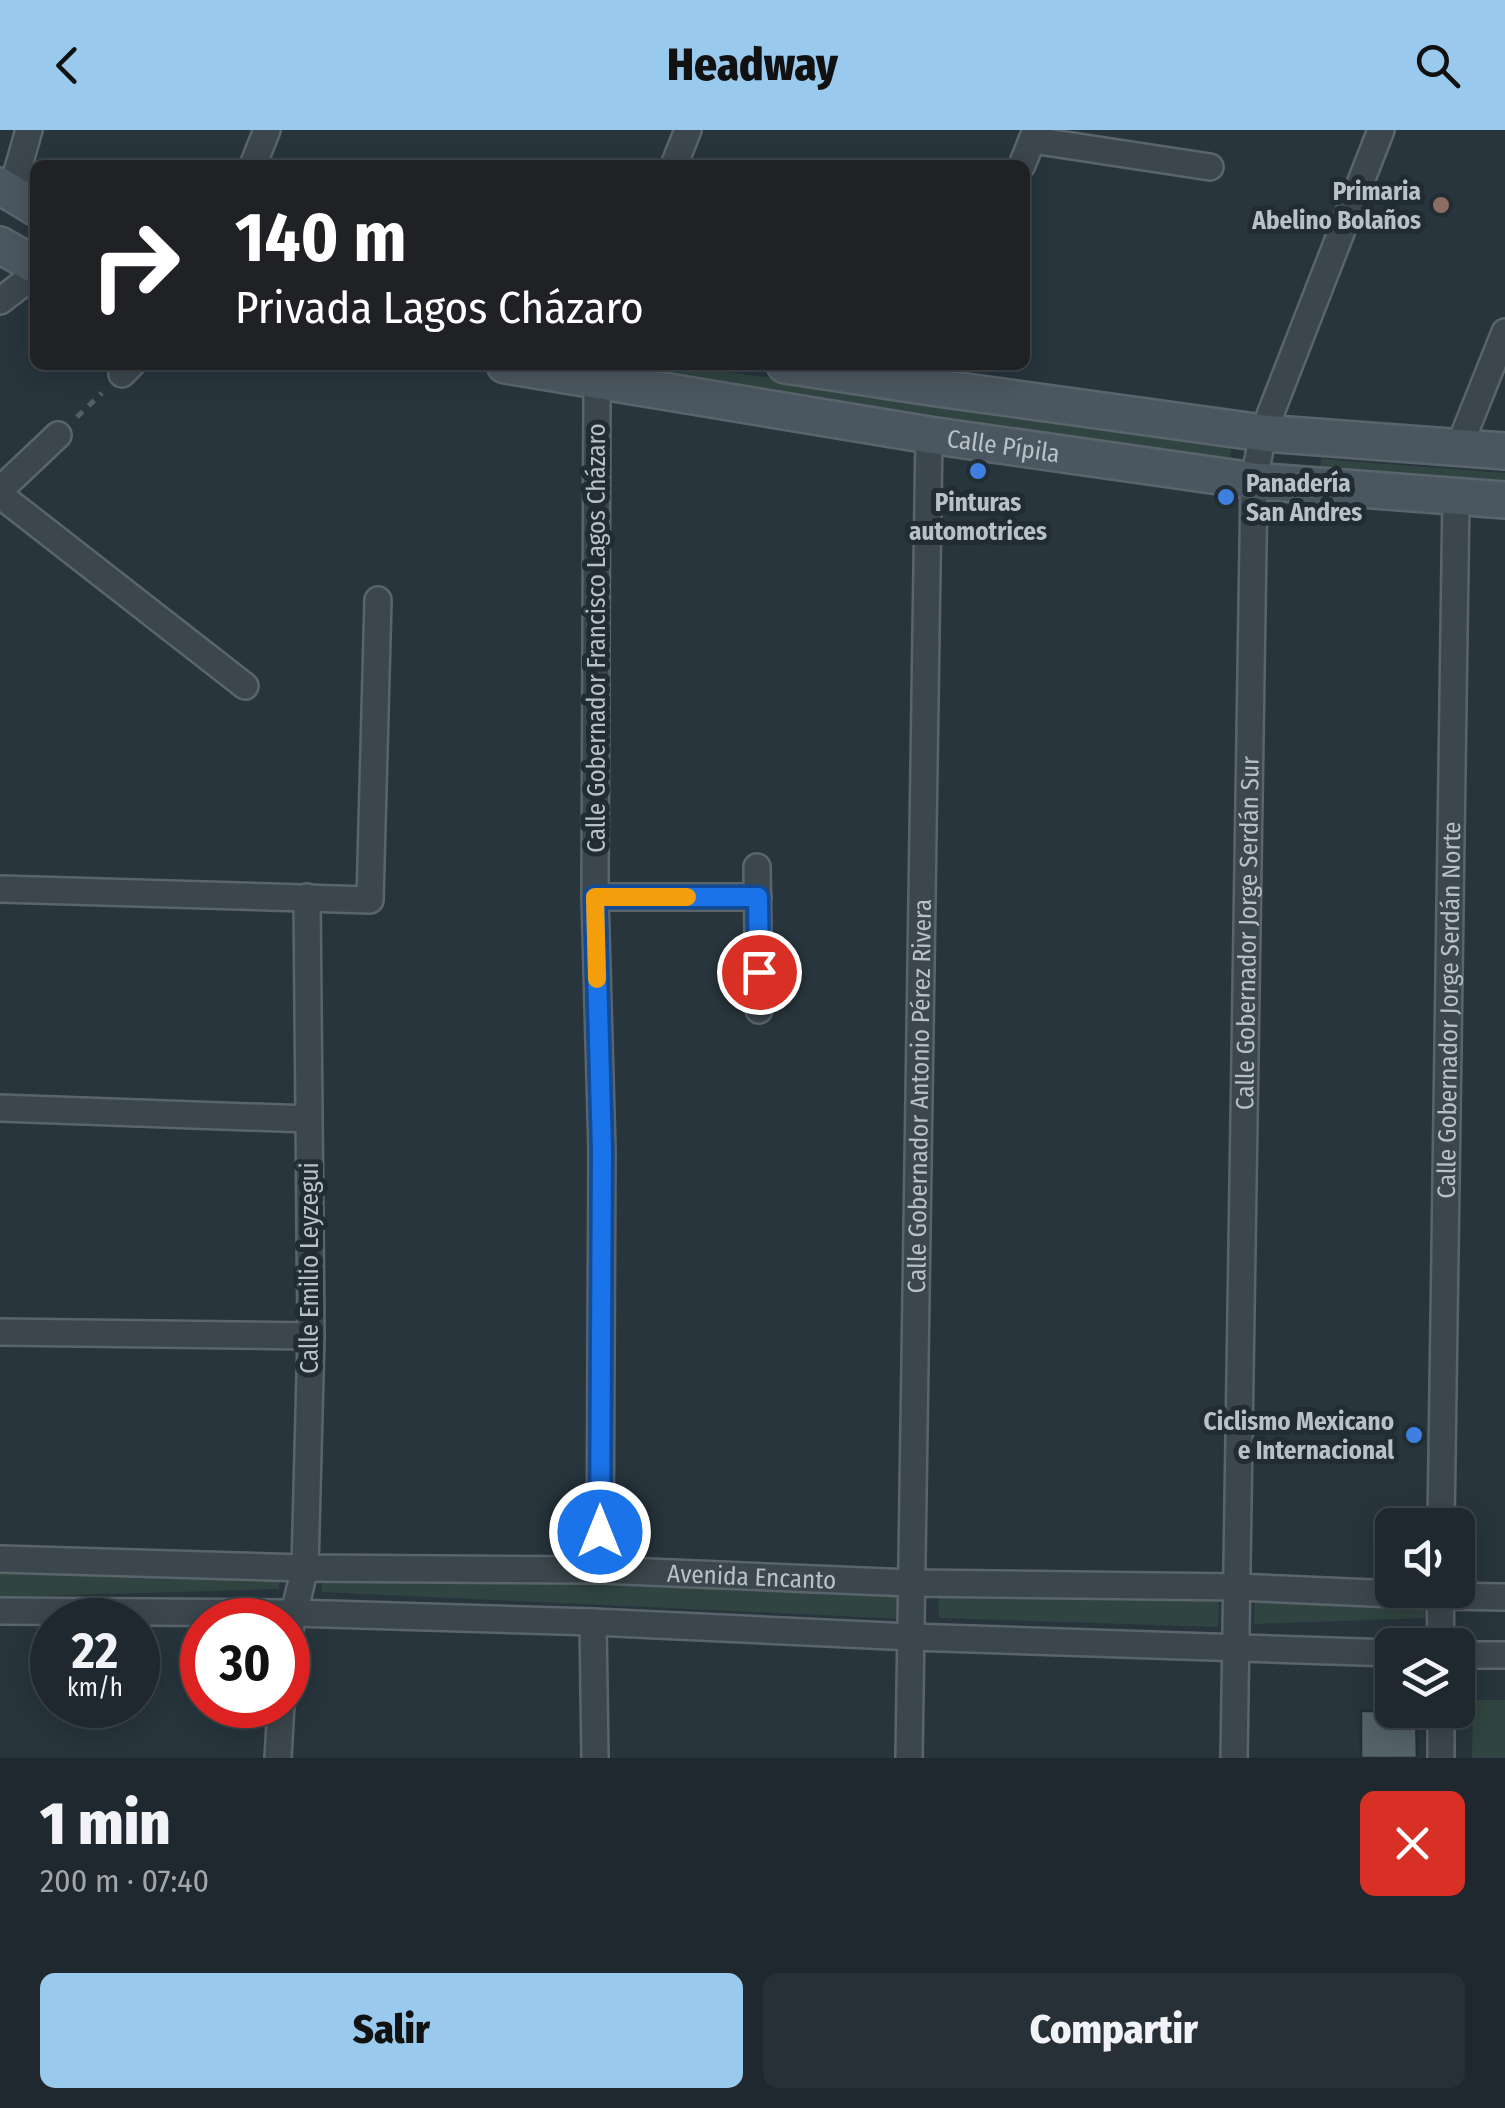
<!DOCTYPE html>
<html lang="es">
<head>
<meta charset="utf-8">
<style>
	body { margin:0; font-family:"Fira Sans Condensed",sans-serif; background:#263036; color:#f1f3f6; height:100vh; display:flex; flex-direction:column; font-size:38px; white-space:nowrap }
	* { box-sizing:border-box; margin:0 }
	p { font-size:32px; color:#a1a6aa }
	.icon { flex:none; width:55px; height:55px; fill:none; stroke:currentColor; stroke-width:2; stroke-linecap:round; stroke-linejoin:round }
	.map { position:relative; height:1628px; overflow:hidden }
	.side { display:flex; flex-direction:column; background:#1e282e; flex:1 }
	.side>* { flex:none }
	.guide { position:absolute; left:30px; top:30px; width:1000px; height:210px; border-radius:15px; box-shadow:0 5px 25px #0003,0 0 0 2px #3c444a; background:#202124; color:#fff; overflow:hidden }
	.controls { position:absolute; left:1375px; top:1378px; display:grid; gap:20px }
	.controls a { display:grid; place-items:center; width:100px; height:100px; border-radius:15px; background:#1e282e; box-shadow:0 5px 25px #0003,0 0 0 2px #3c444a; font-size:50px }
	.speed { position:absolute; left:30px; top:1468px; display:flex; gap:20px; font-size:50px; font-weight:700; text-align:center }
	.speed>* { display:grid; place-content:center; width:130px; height:130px; border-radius:50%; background:#1e282e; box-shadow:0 5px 25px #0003,0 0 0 2px #3c444a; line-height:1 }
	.speed small { font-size:25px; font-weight:400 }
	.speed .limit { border:15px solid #d22; background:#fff; color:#111 }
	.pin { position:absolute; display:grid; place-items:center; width:85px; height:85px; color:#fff; margin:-42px; border:5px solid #fff; border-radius:50%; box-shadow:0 2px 10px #0007 }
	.me { position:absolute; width:110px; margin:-55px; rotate:0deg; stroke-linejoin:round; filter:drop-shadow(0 0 8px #0008) }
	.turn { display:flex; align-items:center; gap:35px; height:210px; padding:0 40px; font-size:45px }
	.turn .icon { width:130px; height:130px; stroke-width:2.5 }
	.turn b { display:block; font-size:70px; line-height:85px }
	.round { display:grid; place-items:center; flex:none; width:105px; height:105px; border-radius:15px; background:#263036 }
	.overview { display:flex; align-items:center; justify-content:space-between; height:170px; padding:0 40px }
	h1 { font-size:60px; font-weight:800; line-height:75px }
	.action { display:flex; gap:20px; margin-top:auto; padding:20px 40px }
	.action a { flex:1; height:115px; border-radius:15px; background:#99c9ec; color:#111; font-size:40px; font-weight:800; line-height:115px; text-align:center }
	.action a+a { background:#263036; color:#f1f3f6 }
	header { display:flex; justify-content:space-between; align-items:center; height:130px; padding:0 40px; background:#99c9ec; color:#111; font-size:45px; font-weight:800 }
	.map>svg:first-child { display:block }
	.green { fill:#304541 }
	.building { fill:#54626a; stroke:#232e35; stroke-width:2.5 }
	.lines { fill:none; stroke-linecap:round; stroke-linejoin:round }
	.street-casing { stroke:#5a646b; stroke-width:30 }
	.secondary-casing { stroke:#5a646b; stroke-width:40 }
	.path { stroke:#4f6160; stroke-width:5; stroke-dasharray:8 8; stroke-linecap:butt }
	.street { stroke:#3c474d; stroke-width:25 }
	.secondary { stroke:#4b5760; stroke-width:35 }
	.route-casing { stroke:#114b97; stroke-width:25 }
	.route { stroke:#1a73e8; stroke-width:18 }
	.slow { stroke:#f59e0b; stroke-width:18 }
	.education-dot { fill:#8d6e63; stroke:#212c33; stroke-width:4 }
	.shop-dot { fill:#3f7fe0; stroke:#212c33; stroke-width:4 }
	.labels { text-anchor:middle; stroke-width:10; stroke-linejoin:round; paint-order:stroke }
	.poi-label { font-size:25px; font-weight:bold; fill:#b8c1c8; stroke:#212c33; text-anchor:end }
	.street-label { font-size:25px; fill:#b8c1c8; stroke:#212c33 }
</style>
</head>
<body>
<header><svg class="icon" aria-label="back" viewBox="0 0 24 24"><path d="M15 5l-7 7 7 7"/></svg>Headway<svg class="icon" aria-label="search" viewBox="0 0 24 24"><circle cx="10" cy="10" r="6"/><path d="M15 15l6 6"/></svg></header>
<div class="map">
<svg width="1505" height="1628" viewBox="0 0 1505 1628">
	<rect width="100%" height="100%" fill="#28353d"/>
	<g class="green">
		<path d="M661,235H678L1232,313L1230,333L658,252Z"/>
		<path d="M1321,329L1505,343V367L1319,346Z"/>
		<path d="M280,1423L279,1459L0,1467V1436Z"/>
		<path d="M322,1423L906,1452V1489L322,1462Z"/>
		<path d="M938,1452L1219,1453L1218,1497L939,1488Z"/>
		<path d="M1255,1456L1424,1460L1425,1488L1254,1494Z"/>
		<path d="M1473,1570H1505V1628H1472Z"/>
	</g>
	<path class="building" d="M1361,1581H1416L1417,1628H1361Z"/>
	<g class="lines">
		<g class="street-casing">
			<g id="street">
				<path d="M1032,10L1210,37"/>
				<path d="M253,35L267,0"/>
				<path d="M674,35L688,0"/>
				<path d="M1022,35L1036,0"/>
				<path d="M11,63L29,0"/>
				<path d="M0,171L35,144"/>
				<path d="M599,235L597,252L595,767L602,1020L600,1440"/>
				<path d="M122,244L131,235"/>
				<path d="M1459,317L1505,202"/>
				<path d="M0,360L58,305"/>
				<path d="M0,365L245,556"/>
				<path d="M757,737L759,880"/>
				<path d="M0,759L370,770L378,470"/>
				<path d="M595,767H758"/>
				<path d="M0,978L308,989"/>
				<path d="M0,1202L311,1206"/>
				<path id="s1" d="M1441,1395L1456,366"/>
				<path id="s2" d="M0,1429L305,1438L600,1440L911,1453L1237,1457L1440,1466L1505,1467"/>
				<path d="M1440,1460L1441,1515"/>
				<path d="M0,1481L294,1483L593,1492L911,1507L1392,1523"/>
				<path d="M593,1492L595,1628"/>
				<path d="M288,1507L305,1438L311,1206L307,767"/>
				<path d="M1458,1525H1505"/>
				<path d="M278,1628L281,1575"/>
				<path id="s3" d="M909,1628L929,305"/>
				<path id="s4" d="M1234,1628L1254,351L1263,303L1381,0"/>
				<path d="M1441,1628V1580"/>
			</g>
		</g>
		<g class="secondary-casing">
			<g id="secondary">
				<path d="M0,56L35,77"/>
				<path d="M0,115L35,135"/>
				<path id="s5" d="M505,235L929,305L1254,351L1505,370"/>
				<path d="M785,235L930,257L1263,303L1505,321"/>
			</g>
		</g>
		<path class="path" d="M77,287L102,263"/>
		<use href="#street" class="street"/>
		<use href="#secondary" class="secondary"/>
	</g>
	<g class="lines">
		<g class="route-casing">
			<path id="route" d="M600,1402L602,1020L595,767H758L759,842"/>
		</g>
		<use href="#route" class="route"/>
		<path class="slow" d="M597,849L595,767H687"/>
	</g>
	<circle class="education-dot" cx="1441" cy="75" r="10"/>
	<g class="shop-dot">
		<circle cx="978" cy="341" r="10"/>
		<circle cx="1226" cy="367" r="10"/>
		<circle cx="1414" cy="1305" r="10"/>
	</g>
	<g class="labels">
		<g class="poi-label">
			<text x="1421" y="70">Primaria<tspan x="1421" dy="29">Abelino Bolaños</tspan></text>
			<text x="1246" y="362" text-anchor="start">Panadería<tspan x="1246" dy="29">San Andres</tspan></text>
			<text x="978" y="381" text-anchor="middle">Pinturas<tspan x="978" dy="29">automotrices</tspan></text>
			<text x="1394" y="1300">Ciclismo Mexicano<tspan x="1394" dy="29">e Internacional</tspan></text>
		</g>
		<g class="street-label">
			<text dy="9" stroke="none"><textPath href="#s5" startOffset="505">Calle Pípila</textPath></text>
			<text transform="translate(596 508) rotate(-90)" y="9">Calle Gobernador Francisco Lagos Cházaro</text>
			<text dy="9" stroke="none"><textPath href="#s4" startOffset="825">Calle Gobernador Jorge Serdán Sur</textPath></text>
			<text dy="9" stroke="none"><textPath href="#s1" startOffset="515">Calle Gobernador Jorge Serdán Norte</textPath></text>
			<text dy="9" stroke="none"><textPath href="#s3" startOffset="662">Calle Gobernador Antonio Pérez Rivera</textPath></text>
			<text transform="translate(309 1138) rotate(-90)" y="9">Calle Emilio Leyzegui</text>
			<text dy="9" stroke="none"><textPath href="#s2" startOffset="752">Avenida Encanto</textPath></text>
		</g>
	</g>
</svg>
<div class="controls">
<a><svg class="icon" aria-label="sound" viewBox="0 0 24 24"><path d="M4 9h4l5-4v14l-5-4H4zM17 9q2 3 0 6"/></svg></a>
<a><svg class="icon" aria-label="layers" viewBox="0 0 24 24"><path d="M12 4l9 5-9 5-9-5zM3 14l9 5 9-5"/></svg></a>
</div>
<div class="speed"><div>22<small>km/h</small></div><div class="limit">30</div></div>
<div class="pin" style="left:759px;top:842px;background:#d93025"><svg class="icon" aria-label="arrive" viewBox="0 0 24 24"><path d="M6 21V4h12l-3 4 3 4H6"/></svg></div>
<svg class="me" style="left:600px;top:1402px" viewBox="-20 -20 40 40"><circle r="17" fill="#1a73e8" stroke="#fff" stroke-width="3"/><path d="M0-11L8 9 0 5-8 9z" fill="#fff"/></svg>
<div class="guide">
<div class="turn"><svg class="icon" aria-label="right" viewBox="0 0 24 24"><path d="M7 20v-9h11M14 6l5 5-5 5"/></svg><div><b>140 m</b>Privada Lagos Cházaro</div></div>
</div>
</div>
<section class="side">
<div class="overview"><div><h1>1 min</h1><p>200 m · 07:40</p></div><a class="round" style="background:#d93025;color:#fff"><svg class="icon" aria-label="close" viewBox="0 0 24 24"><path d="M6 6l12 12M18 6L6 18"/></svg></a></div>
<div class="action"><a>Salir</a><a>Compartir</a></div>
</section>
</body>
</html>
